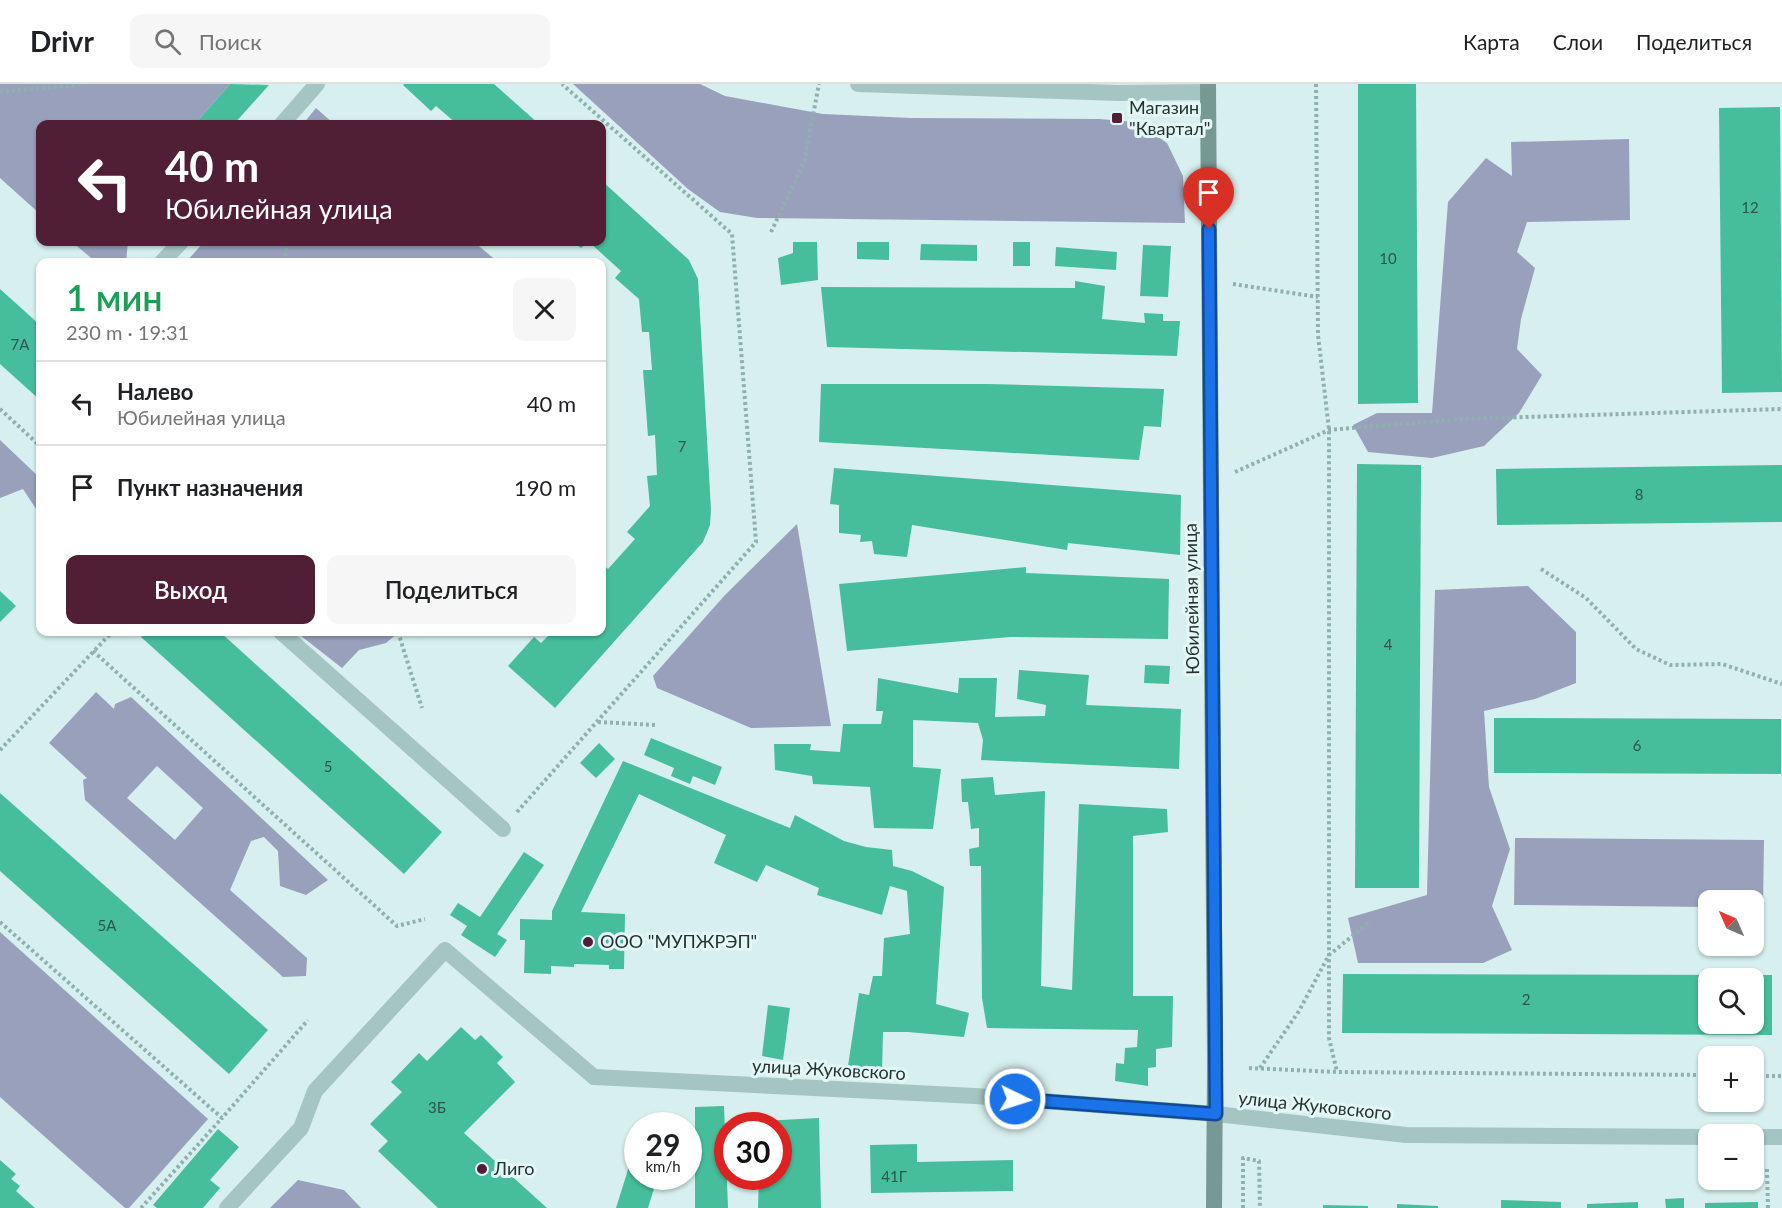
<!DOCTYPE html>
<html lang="ru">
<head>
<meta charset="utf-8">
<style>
	body { margin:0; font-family:Lato,sans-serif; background:#f6f6f6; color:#202124; height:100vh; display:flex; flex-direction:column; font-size:22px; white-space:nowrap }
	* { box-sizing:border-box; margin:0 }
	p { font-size:20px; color:#757577 }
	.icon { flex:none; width:33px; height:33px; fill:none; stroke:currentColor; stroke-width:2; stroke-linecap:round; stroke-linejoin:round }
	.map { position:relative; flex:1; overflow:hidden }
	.panel { position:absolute; left:36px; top:174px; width:570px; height:378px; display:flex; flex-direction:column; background:#fff; border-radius:12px; box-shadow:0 2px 4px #0004 }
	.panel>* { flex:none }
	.guide { position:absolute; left:36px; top:36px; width:570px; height:126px; border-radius:12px; box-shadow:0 2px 4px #0004; background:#501e35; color:#fff; overflow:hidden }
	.needle { width:39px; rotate:315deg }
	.controls { position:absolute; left:1698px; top:806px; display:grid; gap:12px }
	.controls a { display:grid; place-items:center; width:66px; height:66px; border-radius:12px; background:#fff; box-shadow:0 2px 4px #0004; font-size:30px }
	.speed { position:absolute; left:624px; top:1028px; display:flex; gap:12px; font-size:30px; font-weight:700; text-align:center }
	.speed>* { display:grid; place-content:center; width:78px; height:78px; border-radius:50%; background:#fff; box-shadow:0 2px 4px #0004; line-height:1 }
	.speed small { font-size:15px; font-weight:400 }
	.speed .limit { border:9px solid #d22; background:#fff; color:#111 }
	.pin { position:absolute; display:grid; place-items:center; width:51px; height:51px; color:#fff; margin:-62px -26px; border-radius:50% 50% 50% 0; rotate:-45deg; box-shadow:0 0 6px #0007 }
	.pin .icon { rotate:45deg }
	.me { position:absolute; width:66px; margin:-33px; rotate:94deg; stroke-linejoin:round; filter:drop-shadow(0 0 4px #0008) }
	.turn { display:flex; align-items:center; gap:21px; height:126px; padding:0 30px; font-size:27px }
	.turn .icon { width:78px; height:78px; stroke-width:2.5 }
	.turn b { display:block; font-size:42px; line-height:51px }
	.round { display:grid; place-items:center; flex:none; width:63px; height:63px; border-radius:12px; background:#f6f6f6 }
	.overview { display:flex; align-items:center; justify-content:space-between; height:102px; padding:0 30px }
	h1 { font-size:36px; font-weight:600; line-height:45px; color:#1e9e55 }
	.primary-button { display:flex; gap:12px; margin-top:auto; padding:12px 30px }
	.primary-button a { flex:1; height:69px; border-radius:12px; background:#501e35; color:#fff; font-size:24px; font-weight:600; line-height:69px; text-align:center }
	.primary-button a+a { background:#f6f6f6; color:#202124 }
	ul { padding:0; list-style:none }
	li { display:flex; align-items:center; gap:18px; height:84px; padding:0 30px; border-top:2px solid #e0e0e0 }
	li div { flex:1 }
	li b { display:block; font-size:22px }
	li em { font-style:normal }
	header { display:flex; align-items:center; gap:36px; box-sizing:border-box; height:84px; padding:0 30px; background:#fff; border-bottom:2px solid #e0e0e0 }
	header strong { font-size:28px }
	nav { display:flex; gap:33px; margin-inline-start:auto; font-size:21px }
	.search { width:420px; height:54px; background:#f6f6f6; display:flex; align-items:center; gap:15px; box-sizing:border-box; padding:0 21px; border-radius:12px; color:#757577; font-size:22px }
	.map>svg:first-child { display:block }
	.green { fill:#99a0bc; fill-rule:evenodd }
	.building { fill:#46be9c; fill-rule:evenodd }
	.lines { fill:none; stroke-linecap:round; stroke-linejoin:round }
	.path { stroke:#8fb1ae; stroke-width:4; stroke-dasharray:3 3; stroke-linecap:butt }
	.service { stroke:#a5c5c3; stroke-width:16 }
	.minor { stroke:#a5c5c3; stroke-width:16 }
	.tertiary { stroke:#a5c5c3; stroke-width:16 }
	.secondary { stroke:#769993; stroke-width:16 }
	.route-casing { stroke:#114b97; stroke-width:15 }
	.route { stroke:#1a73e8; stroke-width:10 }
	.poi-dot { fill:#501e35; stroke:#e3f7f7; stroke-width:2 }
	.labels { text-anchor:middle; stroke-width:6; stroke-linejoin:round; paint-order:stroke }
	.number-label { font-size:15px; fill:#2d554a }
	.poi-label { font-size:18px; fill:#25322f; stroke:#e3f7f7; text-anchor:start }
	.street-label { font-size:18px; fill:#25322f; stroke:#e3f7f7 }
</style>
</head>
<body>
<header>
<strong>Drivr</strong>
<div class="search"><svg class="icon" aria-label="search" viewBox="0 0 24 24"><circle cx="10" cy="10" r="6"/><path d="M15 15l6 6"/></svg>Поиск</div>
<nav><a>Карта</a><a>Слои</a><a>Поделиться</a></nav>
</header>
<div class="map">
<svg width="1782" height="1124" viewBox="0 0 1782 1124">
	<rect width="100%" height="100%" fill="#d7efef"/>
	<g class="green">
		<path d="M0,0H230L195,40H40V130L0,94Z"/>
		<path d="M573,0H700L725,12L823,30L911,34L1099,35L1136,38L1167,59L1183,92L1185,139L757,134L720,128L688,105Z"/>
		<path d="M316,24L334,40H303Z"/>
		<path d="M1629,55L1630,136L1527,138L1517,168L1535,184L1521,235L1517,265L1542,291L1519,329L1484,362L1432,374L1368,368L1353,341L1377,329H1432L1448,118L1486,74L1512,92L1511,58Z"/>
		<path d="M72,158H128L126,178H96Z"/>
		<path d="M204,158H414L418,161L422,158H474L498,178H186Z"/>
		<path d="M0,356L40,394V431L23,405L0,414Z"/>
		<path d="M797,440L831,642L751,644L657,604L653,592L725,511Z"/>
		<path d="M1528,502L1576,548V599L1535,615L1484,627L1489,703L1510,765L1492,822L1512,866L1483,879H1358L1348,834L1427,811L1435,506Z"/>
		<path d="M296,548H399L386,559L359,566L342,584Z"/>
		<path d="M96,608L114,625L115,620L131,613L328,796L306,811L280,802L278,767L264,753L251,757L230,806L307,874L306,892L283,893L85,716L83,696L87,694L49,659ZM157,682L203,724L175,756L127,714Z"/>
		<path d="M1515,754L1764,756L1763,823H1754V816H1708V823L1514,821Z"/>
		<path d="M0,848L208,1035L129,1124H125L0,1013Z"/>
		<path d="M298,1096L344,1106L361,1124H270Z"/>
	</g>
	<g class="building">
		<path d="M230,0L269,1L234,40H195Z"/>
		<path d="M404,0H494L539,40H457L436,22L431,27L403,1Z"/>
		<path d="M1358,0H1416L1418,319L1358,320Z"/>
		<path d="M1780,23L1782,308L1722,309L1719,24Z"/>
		<path d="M602,97L689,176L698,195L711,426L710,441L703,458L555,624L508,582L534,553L541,559L552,548H602V480L608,485L635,455L627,448L650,422L647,392L657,391L655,351L648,352L643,286H652L649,248H642L639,215L615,194L621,187L589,158H602Z"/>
		<path d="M574,158H588L581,164Z"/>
		<path d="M793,158H817L818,196L781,201L778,174L793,169Z"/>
		<path d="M857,158H889V176L857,175Z"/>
		<rect x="1013" y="158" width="17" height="24"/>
		<path d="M921,160L977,161V177L920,176Z"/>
		<path d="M1143,161L1171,162L1168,213L1140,212Z"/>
		<path d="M1056,163L1117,168L1116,186L1055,182Z"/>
		<path d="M1075,197L1105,202L1102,235L1145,239L1144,229L1163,230V237H1180L1177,272L827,263L821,203L1075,204Z"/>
		<path d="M0,205L40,241V316L0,280Z"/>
		<path d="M821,300H988L1164,305L1161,343L1144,342L1139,376L819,358Z"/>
		<path d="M1357,380L1421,381L1419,804H1355Z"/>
		<path d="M1782,381V438L1497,441L1496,385Z"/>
		<path d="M834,384L1181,411L1180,471L1068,459L1067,466L912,441L907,473L874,470L872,457L860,458L861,451L839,449V421L830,420Z"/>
		<path d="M1026,483V489L1169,495L1168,555L1010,553L847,567L839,500Z"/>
		<path d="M0,507L16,522L0,538Z"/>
		<path d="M146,548H220L442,748L404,790L141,553Z"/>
		<path d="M1145,581L1170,582L1169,600L1144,599Z"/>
		<path d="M1019,586L1089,591L1086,621L1181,625L1179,685L981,676L983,656L978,639L913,636V683L941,685L933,745L874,744L870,703L813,700L812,692L775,686L774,660H811L810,666L840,668L843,640H881L883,627H876L878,594L958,609L959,594H997L995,633L1045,632L1046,621L1017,615Z"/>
		<path d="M1494,634L1781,635V690L1494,689Z"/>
		<path d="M651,654L722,683L715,701L693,692L690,700L671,692L674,684L644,671Z"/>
		<path d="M599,659L615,675L596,694L580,679Z"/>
		<path d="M623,677L790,744L795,731L844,757L866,763L892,766L893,782L912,787L944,803L936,920L969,929L964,953L908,948H883L882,988L848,982L859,909L869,911L873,892H882L884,854L910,850L907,807L890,802L882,831L817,811L819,804L766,781L757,798L714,779L726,751L639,710L581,828L625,830L624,885H609V881L574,880V883L551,882V890L524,889L525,856H520V835L552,836V827Z"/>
		<path d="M993,693L995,711L1045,707L1041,902L1072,906L1079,720L1167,725L1168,748L1133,752V912H1173L1172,963L1156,965V983L1148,984V1002L1115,997L1116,979L1124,980L1125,964L1137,963L1138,946L987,944L982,914L981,782H970L969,765L979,763V744L971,745L968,718H962L961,695Z"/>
		<path d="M0,709L268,946L229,990L0,787Z"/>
		<path d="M524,768L544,781L497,850L507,856L495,873L461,851L467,842L450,831L458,819L480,833Z"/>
		<path d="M1343,890L1772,891V951L1342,949ZM1708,894H1754V939H1708Z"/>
		<path d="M768,921L790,924L783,976L762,972Z"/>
		<path d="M461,943L475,956L481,951L503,973L497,979L515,998L464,1049L547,1124H438L378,1067L388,1057L370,1040L402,1008L391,998L419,969L427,977Z"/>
		<path d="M724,1022L728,1124H695V1023Z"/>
		<path d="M644,1034L669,1040V1041H642Z"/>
		<path d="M819,1034L821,1124H758L759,1092H778V1041H760V1037Z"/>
		<path d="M218,1045L239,1063L210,1096L220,1104L203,1124H157L153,1121Z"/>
		<path d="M637,1057L638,1092H658L648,1124H616Z"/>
		<path d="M917,1060V1078L1013,1076V1107L871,1109L870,1061Z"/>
		<path d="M0,1076L16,1090L11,1095L20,1102L16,1107L35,1124H0Z"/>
		<path d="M1684,1114V1124H1666L1665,1115Z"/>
		<path d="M1501,1116L1561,1118V1124H1501Z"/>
		<path d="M1638,1118V1124H1587V1120Z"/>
		<path d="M1758,1118V1124H1705V1119Z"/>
		<path d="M1397,1120L1438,1122V1124H1397Z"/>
		<path d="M1323,1121L1368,1122V1124H1323Z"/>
	</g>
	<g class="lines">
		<g class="path">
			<path d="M1316,0L1318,251L1329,346V954L1337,988"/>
			<path d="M0,8L84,0"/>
			<path d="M771,148L804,78L819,0"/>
			<path d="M285,178L287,158"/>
			<path d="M1233,200L1318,213"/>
			<path d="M0,325L40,362"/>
			<path d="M1235,388L1329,346L1462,335L1782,325"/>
			<path d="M1541,485L1586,514L1636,565L1670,581L1722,580L1782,600"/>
			<path d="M398,548L422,624"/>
			<path d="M93,567L397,842L425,835"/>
			<path d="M598,638L656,641"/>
			<path d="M0,666L112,548"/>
			<path d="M517,728L756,458L732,150L562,0"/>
			<path d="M0,838L222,1034L308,936"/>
			<path d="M1249,984L1337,988L1708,991"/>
			<path d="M1260,984L1299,927L1329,871L1371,837"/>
			<path d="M1754,992H1782"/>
			<path d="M1767,1085L1768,1124"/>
			<path d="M141,1124L222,1034"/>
			<path d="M1243,1124V1074L1259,1077L1260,1124"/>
		</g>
		<g class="service">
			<path d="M282,40L317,0"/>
			<path d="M162,178L181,158"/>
			<path d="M281,548L503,745"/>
			<path d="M227,1124L301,1044L315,1007L445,866L594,993"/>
		</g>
		<path class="minor" d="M594,993L975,1012L1216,1030"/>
		<g class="tertiary">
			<path d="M858,0L1118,9L1208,8"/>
			<path d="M1216,1030L1406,1051L1708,1053"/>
			<path d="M1754,1053H1782"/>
		</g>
		<path class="secondary" d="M1208,0L1215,981L1214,1124"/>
	</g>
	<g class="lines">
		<g class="route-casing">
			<path id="route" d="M1015,1015L1216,1030L1209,145"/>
		</g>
		<use href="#route" class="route"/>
	</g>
	<g class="poi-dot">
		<rect x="1111" y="28" width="12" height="12" rx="3"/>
		<circle cx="588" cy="858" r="6"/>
		<circle cx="482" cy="1085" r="6"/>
	</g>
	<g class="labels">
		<g class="number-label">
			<text x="1750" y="129">12</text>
			<text x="1388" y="180">10</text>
			<text x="20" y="266">7А</text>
			<text x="682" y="368">7</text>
			<text x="1639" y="416">8</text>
			<text x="1388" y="566">4</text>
			<text x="1637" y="667">6</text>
			<text x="328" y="688">5</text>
			<text x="107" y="847">5А</text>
			<text x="1526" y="921">2</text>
			<text x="437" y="1029">3Б</text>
			<text x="894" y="1098">41Г</text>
		</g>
		<g class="poi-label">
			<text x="1129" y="30">Магазин<tspan x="1129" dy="21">"Квартал"</tspan></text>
			<text x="600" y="864">ООО "МУПЖРЭП"</text>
			<text x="494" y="1091">Лиго</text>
		</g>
		<g class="street-label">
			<text transform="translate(1192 515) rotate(-91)" y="6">Юбилейная улица</text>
			<text transform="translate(829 986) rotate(3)" y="6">улица Жуковского</text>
			<text transform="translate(1315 1022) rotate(6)" y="6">улица Жуковского</text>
		</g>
	</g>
</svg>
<div class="controls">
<a><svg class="needle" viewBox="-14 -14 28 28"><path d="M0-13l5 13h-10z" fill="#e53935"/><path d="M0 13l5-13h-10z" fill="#757577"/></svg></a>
<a><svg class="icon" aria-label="search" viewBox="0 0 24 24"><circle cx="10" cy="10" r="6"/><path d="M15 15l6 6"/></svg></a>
<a>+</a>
<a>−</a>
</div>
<div class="speed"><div>29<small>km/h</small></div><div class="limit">30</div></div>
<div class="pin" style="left:1209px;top:145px;background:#d93025"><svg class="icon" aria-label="arrive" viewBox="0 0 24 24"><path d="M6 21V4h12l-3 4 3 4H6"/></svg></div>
<svg class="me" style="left:1015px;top:1015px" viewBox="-20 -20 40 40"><circle r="17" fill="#1a73e8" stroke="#fff" stroke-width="3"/><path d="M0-11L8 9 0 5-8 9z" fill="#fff"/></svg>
<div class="guide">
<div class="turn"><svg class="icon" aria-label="left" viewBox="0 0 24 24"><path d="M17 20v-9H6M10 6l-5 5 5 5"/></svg><div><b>40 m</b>Юбилейная улица</div></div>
</div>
<section class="panel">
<div class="overview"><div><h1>1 мин</h1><p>230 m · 19:31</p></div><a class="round"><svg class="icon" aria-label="close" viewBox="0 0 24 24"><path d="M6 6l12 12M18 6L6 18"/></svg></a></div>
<ul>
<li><svg class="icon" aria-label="left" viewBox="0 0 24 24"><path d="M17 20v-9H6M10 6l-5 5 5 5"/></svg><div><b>Налево</b><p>Юбилейная улица</p></div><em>40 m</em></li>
<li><svg class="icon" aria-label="arrive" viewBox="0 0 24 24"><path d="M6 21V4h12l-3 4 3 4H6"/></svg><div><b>Пункт назначения</b></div><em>190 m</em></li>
</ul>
<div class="primary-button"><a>Выход</a><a>Поделиться</a></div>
</section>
</div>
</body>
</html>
